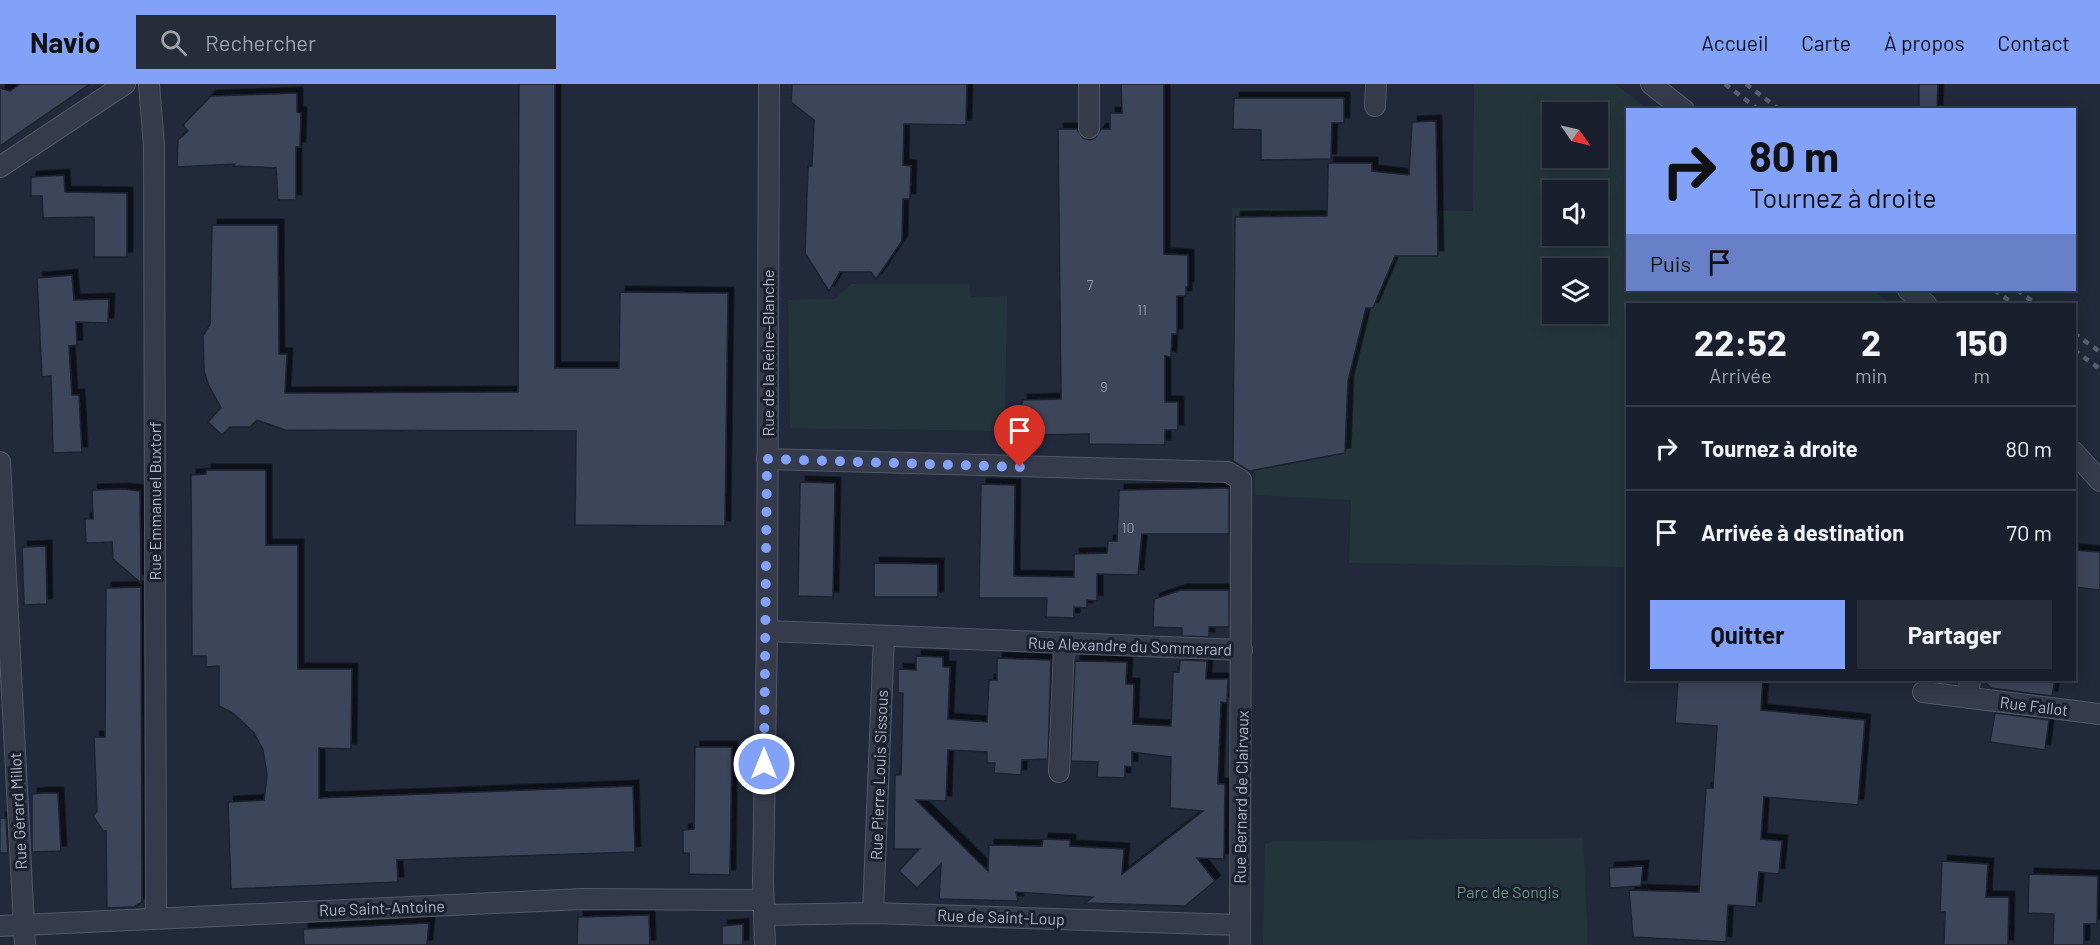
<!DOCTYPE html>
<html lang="fr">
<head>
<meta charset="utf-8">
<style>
	body { margin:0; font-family:Barlow,sans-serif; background:#262c38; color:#f1f3f6; height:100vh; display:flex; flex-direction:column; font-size:22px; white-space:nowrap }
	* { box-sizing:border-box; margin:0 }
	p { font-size:20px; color:#9fa2a9 }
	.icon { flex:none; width:33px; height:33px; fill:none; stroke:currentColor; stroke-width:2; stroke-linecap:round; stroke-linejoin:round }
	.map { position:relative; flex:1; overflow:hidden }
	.side { position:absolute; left:1626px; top:219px; width:450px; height:378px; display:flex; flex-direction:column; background:#191f2c; border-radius:0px; box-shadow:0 3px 15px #0003,0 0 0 2px #373d48 }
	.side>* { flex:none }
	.top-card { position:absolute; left:1626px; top:24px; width:450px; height:183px; border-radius:0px; box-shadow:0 3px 15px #0003,0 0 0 2px #373d48; background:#82a1f9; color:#111; overflow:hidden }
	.needle { width:39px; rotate:124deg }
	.controls { position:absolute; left:1542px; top:18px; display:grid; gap:12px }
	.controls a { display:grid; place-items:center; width:66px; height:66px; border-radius:0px; background:#191f2c; box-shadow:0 3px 15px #0003,0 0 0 2px #373d48; font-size:30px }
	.pin { position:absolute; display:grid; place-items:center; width:51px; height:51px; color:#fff; margin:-62px -26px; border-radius:50% 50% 50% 0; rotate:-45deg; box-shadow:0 0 6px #0007 }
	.pin .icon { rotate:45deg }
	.me { position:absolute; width:66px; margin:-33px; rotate:0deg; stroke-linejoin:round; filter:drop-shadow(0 0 4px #0008) }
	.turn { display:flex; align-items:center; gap:21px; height:126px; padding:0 24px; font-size:27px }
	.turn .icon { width:78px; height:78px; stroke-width:2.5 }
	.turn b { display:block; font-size:42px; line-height:51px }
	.then { display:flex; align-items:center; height:57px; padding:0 24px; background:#0003; gap:12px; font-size:22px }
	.eta { display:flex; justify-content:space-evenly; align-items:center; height:102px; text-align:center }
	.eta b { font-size:36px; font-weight:700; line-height:42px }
	.primary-button { display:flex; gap:12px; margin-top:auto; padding:12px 24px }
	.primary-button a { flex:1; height:69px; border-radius:0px; background:#82a1f9; color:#111; font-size:24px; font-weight:700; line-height:69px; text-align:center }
	.primary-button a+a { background:#262c38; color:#f1f3f6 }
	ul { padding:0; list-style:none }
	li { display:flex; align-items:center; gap:18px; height:84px; padding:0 24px; border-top:2px solid #373d48 }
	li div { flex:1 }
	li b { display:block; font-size:22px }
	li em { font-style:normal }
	header { display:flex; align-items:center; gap:36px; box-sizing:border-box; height:84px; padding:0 30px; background:#82a1f9; color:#111 }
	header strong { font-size:28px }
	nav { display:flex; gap:33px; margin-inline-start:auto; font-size:21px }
	.search { width:420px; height:54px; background:#262c38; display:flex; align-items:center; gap:15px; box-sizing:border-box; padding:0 21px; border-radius:0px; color:#9fa2a9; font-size:22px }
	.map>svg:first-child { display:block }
	.green { fill:#23353b; fill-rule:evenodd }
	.building { fill:#3d455a; stroke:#1c2230; stroke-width:1.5; filter:url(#shadow) }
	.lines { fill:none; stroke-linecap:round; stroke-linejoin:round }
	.minor-casing { stroke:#525868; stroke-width:22 }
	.minor { stroke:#353b4a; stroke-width:20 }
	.rail { stroke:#565e71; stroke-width:4.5; stroke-dasharray:6 6; stroke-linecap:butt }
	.route { stroke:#82a1f9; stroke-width:10; stroke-dasharray:0 18 }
	.labels { text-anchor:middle; stroke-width:6; stroke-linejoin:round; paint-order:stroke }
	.number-label { font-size:14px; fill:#9299ab }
	.street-label { font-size:16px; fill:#afb5c6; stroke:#1a202e }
	.park-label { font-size:16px; fill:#669777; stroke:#1a202e }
</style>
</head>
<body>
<header>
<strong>Navio</strong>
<div class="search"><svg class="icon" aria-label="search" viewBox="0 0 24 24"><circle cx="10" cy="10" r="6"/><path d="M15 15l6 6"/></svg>Rechercher</div>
<nav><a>Accueil</a><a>Carte</a><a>À propos</a><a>Contact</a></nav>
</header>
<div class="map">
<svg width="2100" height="861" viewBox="0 0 2100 861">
	<defs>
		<filter id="shadow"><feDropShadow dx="5.5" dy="-5.5" stdDeviation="0" flood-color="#0009"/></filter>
	</defs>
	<rect width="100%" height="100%" fill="#21293a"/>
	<g class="green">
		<path d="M1474,0H1615L1648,25L1628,26V206H1873L1891,220H1628L1627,483L1349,479L1351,416L1255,411L1254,374L1233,372L1232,124L1473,127ZM1552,28H1598V74H1552ZM1552,106H1598V152H1552ZM1552,184H1598V230H1552Z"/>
		<path d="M851,200H969L971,213L1007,212L1005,347L790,344L788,216L835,215Z"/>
		<path d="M1583,754L1588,861H1263L1265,760L1274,757Z"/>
	</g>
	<g class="building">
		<path d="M20,0H90L0,62V4L10,7Z"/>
		<path d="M519,0H555V284H619L620,208L728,209L725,442L575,441L576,347L285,346L257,336L250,343H230L222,351L208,338L221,324L208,300L204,287L203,252L210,240L212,141H278L279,270H287L285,309L518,308Z"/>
		<path d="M792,0H967L966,41L904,40L903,81L911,82L910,115H903L902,157L876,195L871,188H840L829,207L805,169L808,82H812L814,36L791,18Z"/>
		<path d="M1121,0H1164V170L1188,171V203H1186V212H1177V250H1172L1171,273L1165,272V318H1178V346H1165V361L1089,360V350L1022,351V316L1061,315L1058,45H1077L1083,54L1090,56L1095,54L1101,45H1110V29H1122Z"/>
		<path d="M1919,0H1938L1937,26H1919Z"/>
		<path d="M297,9V28L301,29L300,63H296V116H278L276,84L234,82L235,80L177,83L178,56L188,47L183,41L211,12Z"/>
		<path d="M1234,14H1344V39H1332L1331,75L1261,76V46L1233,45Z"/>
		<path d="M1436,37L1438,172H1395L1373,224H1366L1348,297L1345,369L1249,387L1233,377L1235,133L1327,132L1328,79H1372V87L1409,91L1412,38Z"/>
		<path d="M64,91L65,108L127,109V173H94V133L43,134L42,112H31V93Z"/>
		<path d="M72,191L74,216L109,215L108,239L76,238L77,261L69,262L72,311H79L82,368L53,369L51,292L42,293L37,194Z"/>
		<path d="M206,386H266V461H298V585H352L351,665L319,664V714L633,702L635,768L397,776L398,798L231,805L228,718L264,716L267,691L263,666L254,649L233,629L219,622V582L206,583V572H192L191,391L206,390Z"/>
		<path d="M800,398L835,399L833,513L798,512Z"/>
		<path d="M981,400L1015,401L1014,492L1074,493V470L1107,469L1108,457H1117L1119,406L1229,404V450H1142L1138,491L1097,490V517L1087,516V524L1074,523V534L1046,533L1047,514H979Z"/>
		<path d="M124,405L140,407L141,499L113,475L112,458L86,459L85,435H93L92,406Z"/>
		<path d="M46,462L47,520L24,521L22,463Z"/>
		<path d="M2074,466L2100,468V506L2074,503Z"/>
		<path d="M874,479L938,480V513H874Z"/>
		<path d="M141,503L142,818L134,823L107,824L106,747H103L93,732L97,727L94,653H105L106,504Z"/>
		<path d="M1181,506H1229V543H1209V553L1182,552V544L1153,543L1154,515Z"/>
		<path d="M916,572L943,573V583H950L948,635L987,638L989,596H997V574L1051,576L1048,675L1022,676L1021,691L994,689L995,679H987V668L948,666L946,717L916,716L988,787L989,761L1042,762L1043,755L1070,756V762L1124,765L1122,790L1203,727L1170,724L1171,673L1132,668V683L1125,682V694L1097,693L1098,678L1071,677L1075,577L1127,578L1126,600H1134L1133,640L1171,642L1173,588H1179L1180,576L1207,577L1206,595H1228L1227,619L1221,618L1218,700H1225L1224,775L1197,774L1215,797L1185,822L1085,819L1093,813L1016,808L1018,817L939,815L941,780L917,804L899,787L919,765H894L895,691H901L903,609H898V585L916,586Z"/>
		<path d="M1678,596H1763L1761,626L1865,636L1858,721L1764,713L1761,755L1782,757L1779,790L1759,788L1756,823L1728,821L1726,858L1633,853L1629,806L1699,808L1706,704H1713L1717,642L1675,639Z"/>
		<path d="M1983,596H2055L2052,612L1991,604Z"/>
		<path d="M1995,629L2049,636L2045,666L1990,658Z"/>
		<path d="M695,663H732L730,791L689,790V769H683V746L694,745Z"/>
		<path d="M42,709H58L61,767L32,768V710Z"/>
		<path d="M0,734H6L8,769H0Z"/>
		<path d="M1942,777L1988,780L1986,813H2009L2008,861H1944L1945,828H1940Z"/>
		<path d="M1643,782L1641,802L1610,804L1609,784Z"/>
		<path d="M2029,790L2098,792L2097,840H2084V861H2053L2054,830L2028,829Z"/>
		<path d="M649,831L650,861H577L578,833Z"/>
		<path d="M429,839L427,861H304L303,845Z"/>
		<path d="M743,840V861H722V842Z"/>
	</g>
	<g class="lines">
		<g class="minor-casing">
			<g id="minor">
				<path d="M149,0L154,62L156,834"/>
				<path d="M1089,0V44"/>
				<path d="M1651,0L1684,26"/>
				<path d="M1375,22L1376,0"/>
				<path d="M0,83L125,0"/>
				<path d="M1908,206L1926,220"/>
				<path d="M2074,368L2100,397"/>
				<path d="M767,375L1228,388L1241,396L1240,861"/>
				<path d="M0,378L25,861"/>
				<path d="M767,547L1242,566"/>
				<path d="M1923,608L2100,630"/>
				<path d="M1968,614L1970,596"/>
				<path d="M1059,688L1064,560"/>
				<path d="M873,829L884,552"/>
				<path d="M764,831L873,829L1239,841"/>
				<path d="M0,842L582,815L763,816"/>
				<path d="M765,861L763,797L767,547L769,0"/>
			</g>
		</g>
		<use href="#minor" class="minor"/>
		<g class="rail">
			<path d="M1725,0L1759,26"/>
			<path d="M1746,0L1780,26"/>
			<path d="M1994,206L2014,220"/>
			<path d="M2017,206L2036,220"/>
			<path d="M2074,249L2100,268"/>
			<path d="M2074,266L2100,285"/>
		</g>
	</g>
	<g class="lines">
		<path class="route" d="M764,680L767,375L1020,383"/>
	</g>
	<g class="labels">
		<g class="number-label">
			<text x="1090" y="206">7</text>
			<text x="1142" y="231">11</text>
			<text x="1104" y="308">9</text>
			<text x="1128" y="449">10</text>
		</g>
		<g class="street-label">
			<text transform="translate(768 269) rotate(-90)" y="6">Rue de la Reine-Blanche</text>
			<text transform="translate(155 417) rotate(-90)" y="6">Rue Emmanuel Buxtorf</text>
			<text transform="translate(1130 562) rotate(2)" y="6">Rue Alexandre du Sommerard</text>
			<text transform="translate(2034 622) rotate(7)" y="6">Rue Fallot</text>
			<text transform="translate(879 691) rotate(-88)" y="6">Rue Pierre Louis Sissous</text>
			<text transform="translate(1241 713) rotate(-89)" y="6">Rue Bernard de Clairvaux</text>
			<text transform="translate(18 727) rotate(-93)" y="6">Rue Gérard Millot</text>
			<text transform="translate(382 824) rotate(-2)" y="6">Rue Saint-Antoine</text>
			<text transform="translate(1001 833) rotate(2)" y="6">Rue de Saint-Loup</text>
		</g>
		<g class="park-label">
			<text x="1508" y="814">Parc de Songis</text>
		</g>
	</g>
</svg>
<div class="controls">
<a><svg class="needle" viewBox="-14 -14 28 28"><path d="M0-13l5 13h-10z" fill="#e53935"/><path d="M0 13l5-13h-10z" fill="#9fa2a9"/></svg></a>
<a><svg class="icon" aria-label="sound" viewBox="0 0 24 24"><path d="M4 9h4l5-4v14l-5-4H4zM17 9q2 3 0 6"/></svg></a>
<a><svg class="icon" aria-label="layers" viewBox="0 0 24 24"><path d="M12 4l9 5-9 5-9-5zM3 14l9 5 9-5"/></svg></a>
</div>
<div class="pin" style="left:1020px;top:383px;background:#d93025"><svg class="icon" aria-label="arrive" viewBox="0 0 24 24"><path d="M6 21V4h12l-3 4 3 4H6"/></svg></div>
<svg class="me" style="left:764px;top:680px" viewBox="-20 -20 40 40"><circle r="17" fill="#82a1f9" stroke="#fff" stroke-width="3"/><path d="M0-11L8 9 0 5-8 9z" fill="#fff"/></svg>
<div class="top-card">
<div class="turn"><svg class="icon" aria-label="right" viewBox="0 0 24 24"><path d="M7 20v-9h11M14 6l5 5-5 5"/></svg><div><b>80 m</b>Tournez à droite</div></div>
<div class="then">Puis<svg class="icon" aria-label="arrive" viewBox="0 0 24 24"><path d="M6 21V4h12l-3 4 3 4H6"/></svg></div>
</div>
<section class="side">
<div class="eta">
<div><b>22:52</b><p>Arrivée</p></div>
<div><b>2</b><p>min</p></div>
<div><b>150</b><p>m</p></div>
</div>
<ul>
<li><svg class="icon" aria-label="right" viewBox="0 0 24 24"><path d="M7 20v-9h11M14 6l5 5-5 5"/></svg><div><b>Tournez à droite</b></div><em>80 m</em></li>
<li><svg class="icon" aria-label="arrive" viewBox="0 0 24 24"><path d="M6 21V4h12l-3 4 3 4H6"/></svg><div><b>Arrivée à destination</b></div><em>70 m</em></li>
</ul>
<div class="primary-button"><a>Quitter</a><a>Partager</a></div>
</section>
</div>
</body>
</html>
